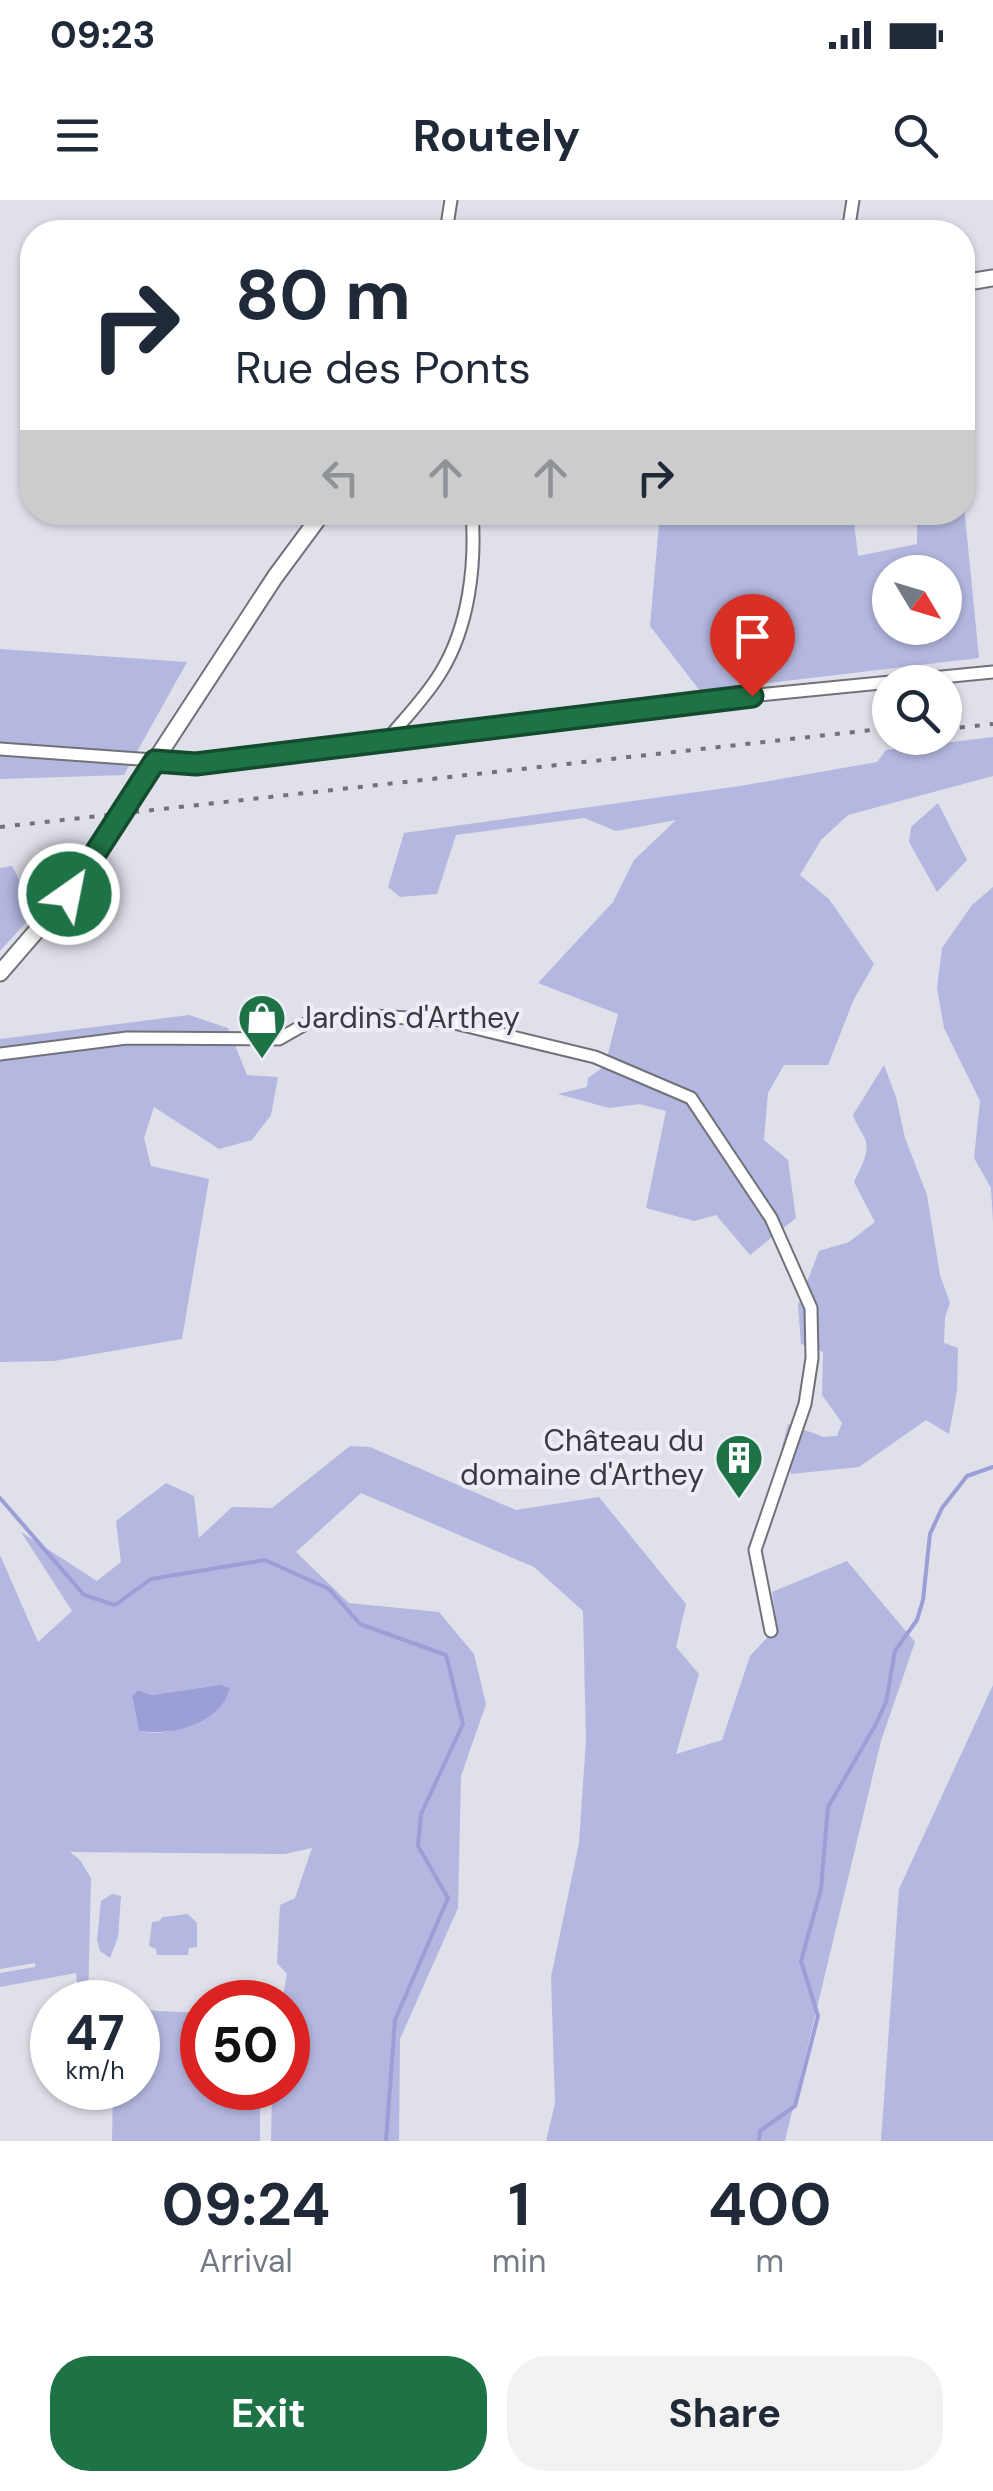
<!DOCTYPE html>
<html lang="en">
<head>
<meta charset="utf-8">
<style>
	body { margin:0; font-family:"DM Sans",sans-serif; background:#f2f2f3; color:#1f2937; height:100vh; display:flex; flex-direction:column; font-size:38px; white-space:nowrap }
	* { box-sizing:border-box; margin:0 }
	p { font-size:32px; color:#747a83 }
	.icon { flex:none; width:55px; height:55px; fill:none; stroke:currentColor; stroke-width:2; stroke-linecap:round; stroke-linejoin:round }
	.map { position:relative; height:1941px; overflow:hidden }
	.details { display:flex; flex-direction:column; background:#fff; flex:1 }
	.details>* { flex:none }
	.hud { position:absolute; left:20px; top:20px; width:955px; height:305px; border-radius:40px; box-shadow:0 2px 8px #0004; background:#fff; color:#1f2937; overflow:hidden }
	.needle { width:65px; rotate:128deg }
	.buttons { position:absolute; left:872px; top:355px; display:grid; gap:20px }
	.buttons a { display:grid; place-items:center; width:90px; height:90px; border-radius:50%; background:#fff; box-shadow:0 2px 8px #0004; font-size:50px }
	.speed { position:absolute; left:30px; top:1780px; display:flex; gap:20px; font-size:50px; font-weight:700; text-align:center }
	.speed>* { display:grid; place-content:center; width:130px; height:130px; border-radius:50%; background:#fff; box-shadow:0 2px 8px #0004; line-height:1 }
	.speed small { font-size:25px; font-weight:400 }
	.speed .limit { border:15px solid #d22; background:#fff; color:#111 }
	.pin { position:absolute; display:grid; place-items:center; width:85px; height:85px; color:#fff; margin:-102px -42px; border-radius:50% 50% 50% 0; rotate:-45deg; box-shadow:0 0 10px #0007 }
	.pin .icon { rotate:45deg }
	.me { position:absolute; width:110px; margin:-55px; rotate:33deg; stroke-linejoin:round; filter:drop-shadow(0 0 8px #0008) }
	.turn { display:flex; align-items:center; gap:35px; height:210px; padding:0 50px; font-size:45px }
	.turn .icon { width:130px; height:130px; stroke-width:2.5 }
	.turn b { display:block; font-size:70px; line-height:85px }
	.lanes { display:flex; align-items:center; height:95px; padding:0 50px; background:#0003; justify-content:center; gap:50px; direction:ltr }
	.lanes .off { opacity:.35 }
	.eta { display:flex; justify-content:space-evenly; align-items:center; height:170px; text-align:center }
	.eta b { font-size:60px; font-weight:700; line-height:70px }
	.button { display:flex; gap:20px; margin-top:auto; padding:20px 50px }
	.button a { flex:1; height:115px; border-radius:40px; background:#1e7346; color:#fff; font-size:40px; font-weight:700; line-height:115px; text-align:center }
	.button a+a { background:#f2f2f3; color:#1f2937 }
	.status { display:flex; justify-content:space-between; align-items:center; height:70px; padding:0 50px; background:#fff; direction:ltr }
	.status svg { height:28px; fill:currentColor }
	header { display:flex; justify-content:space-between; align-items:center; height:130px; padding:0 50px; background:#fff; font-size:45px; font-weight:700 }
	.map>svg:first-child { display:block }
	.green { fill:#b4b7df; fill-rule:evenodd }
	.water { fill:#9c9ed7 }
	.lines { fill:none; stroke-linecap:round; stroke-linejoin:round }
	.stream { stroke:#9c9ed7; stroke-width:4 }
	.minor-casing { stroke:#717179; stroke-width:15 }
	.secondary-casing { stroke:#717179; stroke-width:19 }
	.minor { stroke:#fff; stroke-width:11 }
	.secondary { stroke:#fff; stroke-width:15 }
	.rail { stroke:#727278; stroke-width:4; stroke-dasharray:5 10; stroke-linecap:butt }
	.secondary-bridge-casing { stroke:#717179; stroke-width:19; stroke-linecap:butt }
	.secondary-bridge { stroke:#fff; stroke-width:15 }
	.route-casing { stroke:#144b2e; stroke-width:25 }
	.route { stroke:#1e7346; stroke-width:18 }
	.labels { text-anchor:middle; stroke-width:8; stroke-linejoin:round; paint-order:stroke }
	.poi-label { font-size:30px; fill:#3a3a3e; stroke:#ecedf6; text-anchor:start }
</style>
</head>
<body>
<div class="status"><b>09:23</b><svg viewBox="0 0 49 12"><path d="M0 12V9h3v3zM5 12V6h3v6zM10 12V3h3v9zM15 12V0h3v12zM26 1h20v11H26zM47 4h2v5h-2z"/></svg></div>
<header><svg class="icon" aria-label="menu" viewBox="0 0 24 24"><path d="M4 6h16M4 12h16M4 18h16"/></svg>Routely<svg class="icon" aria-label="search" viewBox="0 0 24 24"><circle cx="10" cy="10" r="6"/><path d="M15 15l6 6"/></svg></header>
<div class="map">
<svg width="993" height="1941" viewBox="0 0 993 1941">
	<rect width="100%" height="100%" fill="#dfe0e9"/>
	<g class="green">
		<path d="M963,296L979,458L700,491L650,426L660,313H853L858,356L917,344V313L962,312ZM890,372H945V428H890Z"/>
		<path d="M0,449L187,462L124,575L0,579Z"/>
		<path d="M993,537V576L848,615L821,640L800,675L829,699L874,764L854,799L828,865H784L768,893L764,940L788,960L796,1018L750,1055L716,1015L694,1021L646,1008L666,911L640,904L609,908L558,894L587,887L588,878L605,866L618,814L538,783L613,702L634,660L676,620L616,631L584,618L456,635L437,694L400,697L388,687L404,633L740,586L877,562L886,550Z"/>
		<path d="M938,603L967,660L937,692L909,642L911,627Z"/>
		<path d="M12,666L24,689L58,687L0,751V668Z"/>
		<path d="M993,687V1022L991,988L974,958L980,901L944,828L937,788L942,748L972,705Z"/>
		<path d="M189,815L228,828L247,875L278,877L271,915L252,940L219,949L154,907L144,938L151,966L209,979L182,1139L54,1161L0,1162V839Z"/>
		<path d="M884,865L896,897L905,938L927,995L940,1075L950,1103L945,1117L944,1143L958,1148L957,1191L949,1234L926,1220L859,1267L791,1274L782,1247L788,1224L824,1237L837,1236L842,1223L822,1195L823,1152L801,1144L798,1105L819,1051L849,1042L875,1022L854,982C859,970 871,952 865,939C861,930 856,924 853,915Z"/>
		<path d="M350,1246L370,1247L516,1310L599,1297L686,1404L676,1447L699,1474L676,1554L722,1540L750,1456L777,1427L772,1392L847,1361L915,1442L881,1541L785,1941H546L555,1903L551,1777L579,1643L586,1540L583,1411L534,1367L361,1293L296,1352L349,1403L439,1412L474,1454L486,1504L461,1576L458,1708L400,1839L399,1941H271L272,1888H288V1802H282L287,1774L277,1763L280,1705L295,1698L312,1648L285,1654L70,1652L80,1660L91,1678L88,1802H79L76,1773L0,1787V1773L35,1767V1763L0,1769V1355L38,1442L72,1411L21,1332L97,1381L121,1362L116,1321L166,1283L194,1296L199,1338L232,1307L272,1308ZM219,1485C191,1517 187,1539 139,1531L132,1496L138,1490L152,1495Z"/>
		<path d="M993,1485V1941H881L899,1689Z"/>
		<path d="M112,1694L121,1696L118,1737L110,1758L100,1751L97,1740L101,1701Z"/>
		<path d="M188,1714L197,1723V1747L189,1748L188,1755H157L156,1749L149,1746L152,1722L159,1721L163,1717Z"/>
		<path d="M138,1810L202,1813V1888H260V1941H112L113,1888H138Z"/>
	</g>
	<path class="water" d="M219,1485L230,1488C220,1524 173,1536 139,1531L132,1496L138,1490L152,1495Z"/>
	<g class="lines">
		<g class="stream">
			<path d="M0,1298L84,1395L115,1405L151,1379L265,1360L329,1389L360,1424L446,1455L463,1524L421,1614L418,1646L448,1698L395,1820L386,1941"/>
			<path d="M759,1941L760,1931L795,1906L818,1816L801,1761L821,1689L828,1607L876,1524L886,1502L895,1451L917,1420L923,1400L930,1334L942,1308L967,1276L993,1267"/>
		</g>
		<g class="minor-casing">
			<g id="minor">
				<path d="M446,32L451,0"/>
				<path d="M848,32L853,0"/>
				<path d="M387,540C405,518 426,497 441,472C469,426 476,365 472,312"/>
				<path d="M0,549L195,563L697,501L993,472"/>
				<path d="M0,854L127,838L279,839L316,818L374,816L442,820L595,857L691,898L771,1018L811,1108L812,1158L805,1204L755,1350L771,1431"/>
			</g>
		</g>
		<g class="secondary-casing">
			<g id="secondary">
				<path d="M962,83L993,78"/>
				<path d="M143,579L275,377L323,312"/>
				<path d="M0,773L69,693L92,658"/>
			</g>
		</g>
		<use href="#minor" class="minor"/>
		<use href="#secondary" class="secondary"/>
		<g class="rail">
			<path d="M945,529L993,524"/>
			<path d="M0,627L890,528"/>
		</g>
		<g class="secondary-bridge-casing">
			<path id="secondary-bridge" d="M92,658L143,579"/>
		</g>
		<use href="#secondary-bridge" class="secondary-bridge"/>
	</g>
	<g class="lines">
		<g class="route-casing">
			<path id="route" d="M69,694L155,561L196,564L752,496"/>
		</g>
		<use href="#route" class="route"/>
	</g>
	<defs>
		<g id="shop-pin" transform="scale(2.5)"><path d="M0 17L-7.5 6A9.5 9.5 0 1 1 7.5 6Z" fill="#1e7346" stroke="#ecedf6"/><path d="M-5-2.5h2.3a2.7 3.5 0 0 1 5.4 0H5L5.5 6h-11ZM-1.5-2.5h3a1.5 2.3 0 0 0-3 0Z" fill="#fff"/></g>
		<g id="building-pin" transform="scale(2.5)"><path d="M0 17L-7.5 6A9.5 9.5 0 1 1 7.5 6Z" fill="#1e7346" stroke="#ecedf6"/><path d="M-4-6H4V6H1V3H-1V6H-4ZM-2.5-4.3h1.7v1.8h-1.7ZM.8-4.3h1.7v1.8H.8ZM-2.5-1h1.7V.8h-1.7ZM.8-1h1.7V.8H.8Z" fill="#fff"/></g>
	</defs>
	<g fill-rule="evenodd">
		<use href="#shop-pin" x="262" y="818"/>
		<use href="#building-pin" x="739" y="1258"/>
	</g>
	<g class="labels">
		<g class="poi-label">
			<text x="297" y="828">Jardins d'Arthey</text>
			<text x="704" y="1251" text-anchor="end">Château du<tspan x="704" dy="34">domaine d'Arthey</tspan></text>
		</g>
	</g>
</svg>
<div class="buttons">
<a><svg class="needle" viewBox="-14 -14 28 28"><path d="M0-13l5 13h-10z" fill="#e53935"/><path d="M0 13l5-13h-10z" fill="#747a83"/></svg></a>
<a><svg class="icon" aria-label="search" viewBox="0 0 24 24"><circle cx="10" cy="10" r="6"/><path d="M15 15l6 6"/></svg></a>
</div>
<div class="speed"><div>47<small>km/h</small></div><div class="limit">50</div></div>
<div class="pin" style="left:752px;top:496px;background:#d93025"><svg class="icon" aria-label="arrive" viewBox="0 0 24 24"><path d="M6 21V4h12l-3 4 3 4H6"/></svg></div>
<svg class="me" style="left:69px;top:694px" viewBox="-20 -20 40 40"><circle r="17" fill="#1e7346" stroke="#fff" stroke-width="3"/><path d="M0-11L8 9 0 5-8 9z" fill="#fff"/></svg>
<div class="hud">
<div class="turn"><svg class="icon" aria-label="right" viewBox="0 0 24 24"><path d="M7 20v-9h11M14 6l5 5-5 5"/></svg><div><b>80 m</b>Rue des Ponts</div></div>
<div class="lanes"><svg class="icon off" aria-label="left" viewBox="0 0 24 24"><path d="M17 20v-9H6M10 6l-5 5 5 5"/></svg><svg class="icon off" aria-label="ahead" viewBox="0 0 24 24"><path d="M12 20V5M6 11l6-6 6 6"/></svg><svg class="icon off" aria-label="ahead" viewBox="0 0 24 24"><path d="M12 20V5M6 11l6-6 6 6"/></svg><svg class="icon" aria-label="right" viewBox="0 0 24 24"><path d="M7 20v-9h11M14 6l5 5-5 5"/></svg></div>
</div>
</div>
<section class="details">
<div class="eta">
<div><b>09:24</b><p>Arrival</p></div>
<div><b>1</b><p>min</p></div>
<div><b>400</b><p>m</p></div>
</div>
<div class="button"><a>Exit</a><a>Share</a></div>
</section>
</body>
</html>
